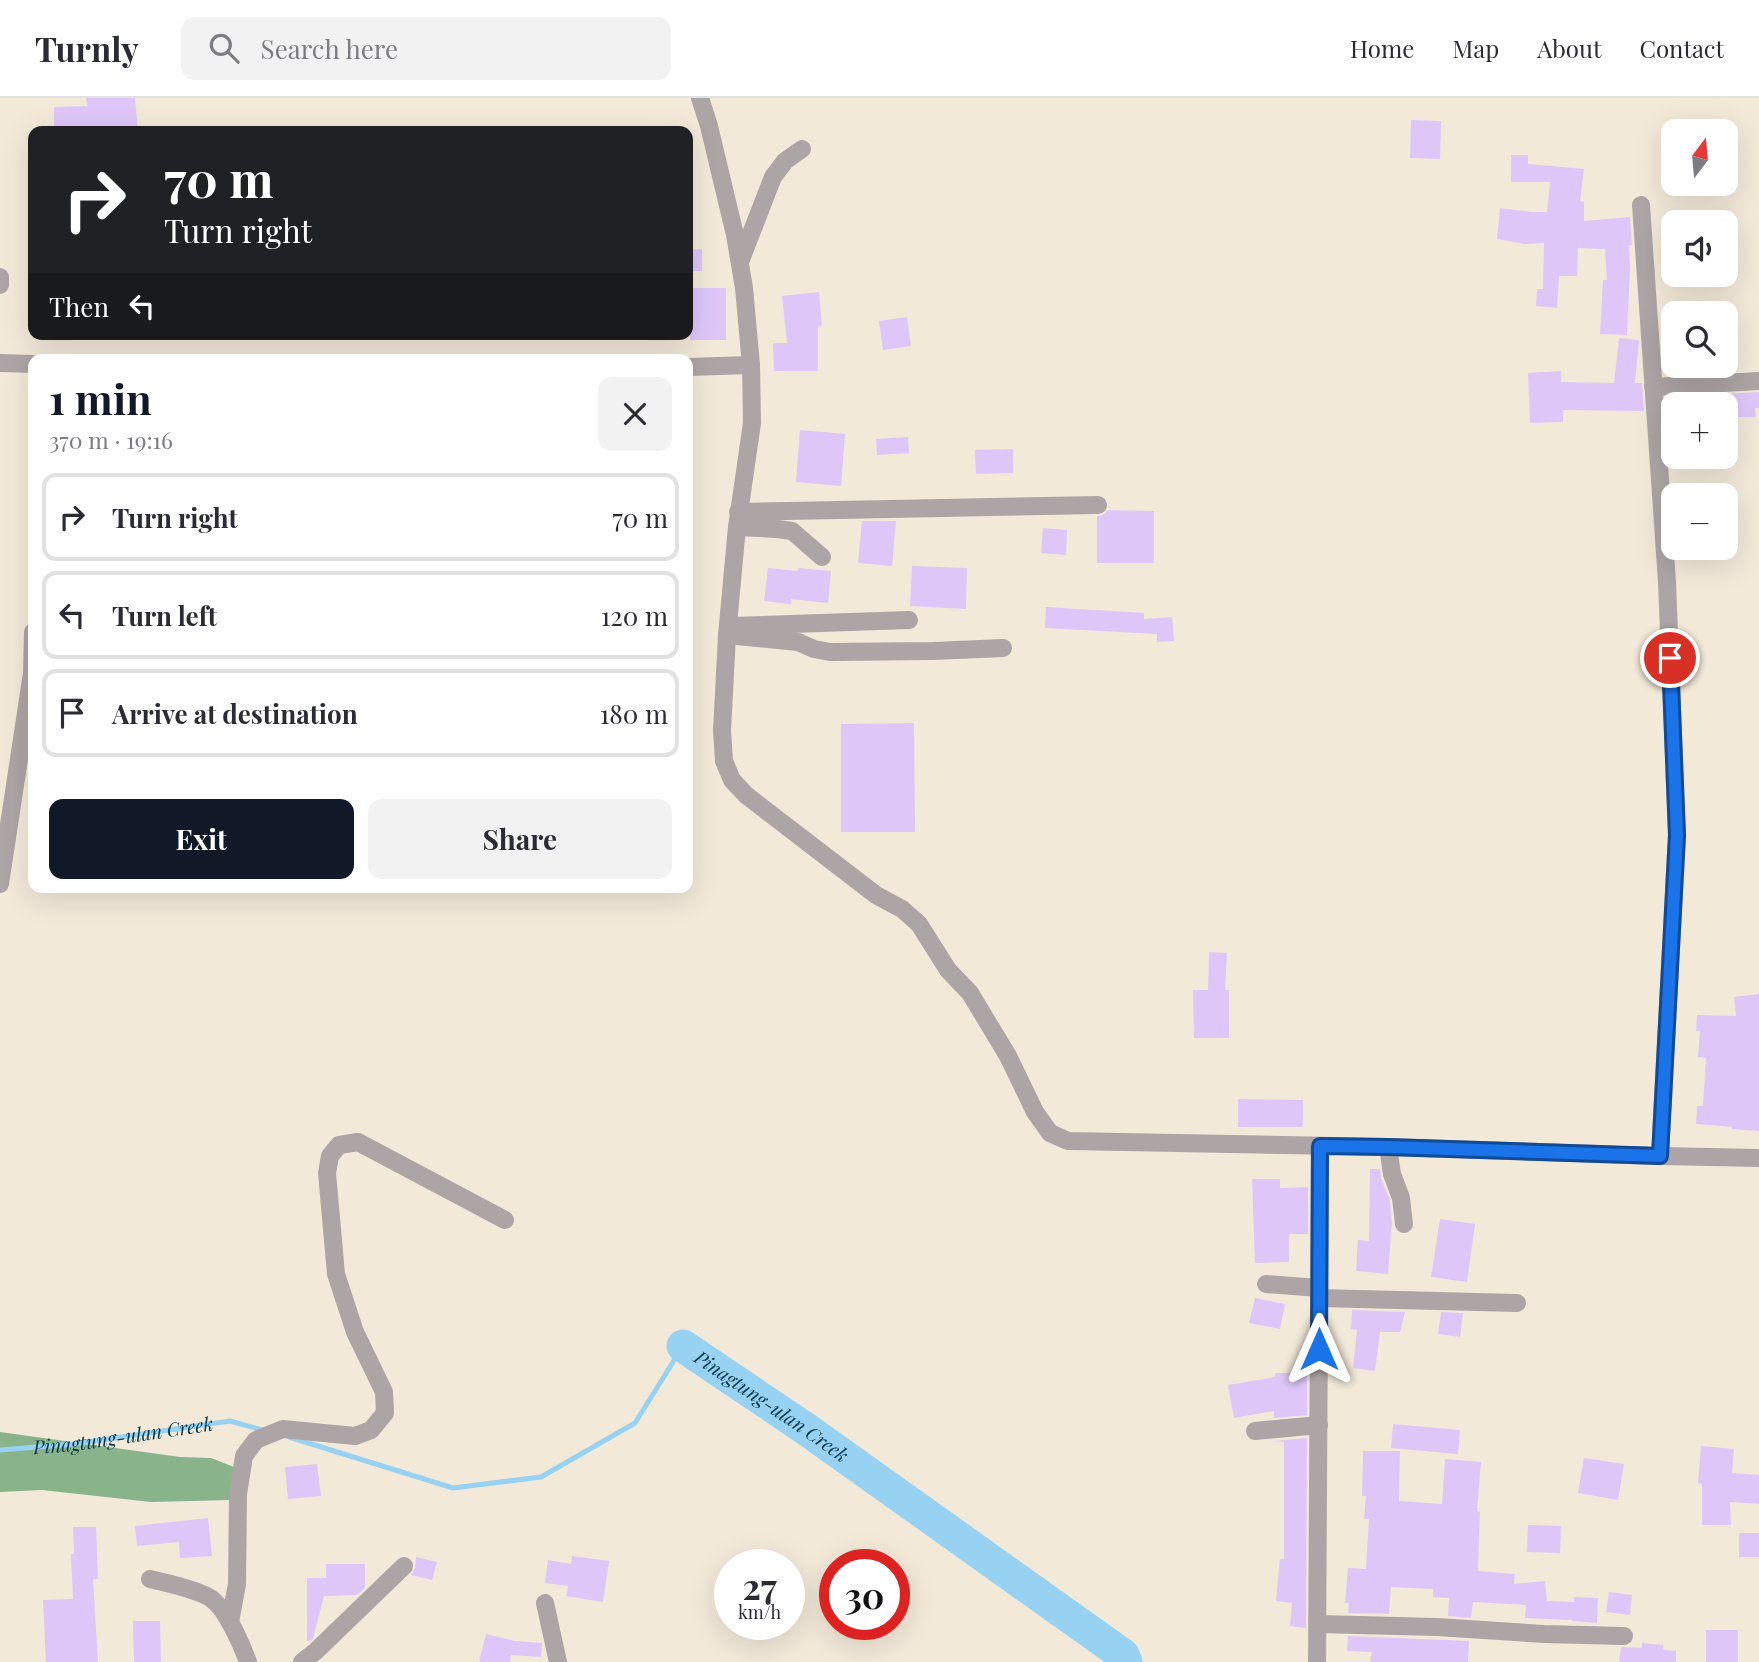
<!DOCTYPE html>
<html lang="en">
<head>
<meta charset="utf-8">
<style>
	body { margin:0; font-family:"Playfair Display",serif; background:#f2f2f3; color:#2b2b33; height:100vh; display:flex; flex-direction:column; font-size:26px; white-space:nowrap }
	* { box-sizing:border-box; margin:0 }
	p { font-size:23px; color:#7c7c81 }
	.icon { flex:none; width:38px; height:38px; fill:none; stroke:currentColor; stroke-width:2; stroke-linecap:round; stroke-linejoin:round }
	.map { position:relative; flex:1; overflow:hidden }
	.side { position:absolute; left:28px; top:256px; width:665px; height:539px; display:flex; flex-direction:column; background:#fff; border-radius:14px; box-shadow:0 7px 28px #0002 }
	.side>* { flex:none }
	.top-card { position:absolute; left:28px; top:28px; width:665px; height:214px; border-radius:14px; box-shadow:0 7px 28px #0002; background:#202124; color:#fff; overflow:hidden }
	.needle { width:46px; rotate:16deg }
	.fabs { position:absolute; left:1661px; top:21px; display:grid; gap:14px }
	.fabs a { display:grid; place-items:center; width:77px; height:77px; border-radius:14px; background:#fff; box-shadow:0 7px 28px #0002; font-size:35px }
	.speed { position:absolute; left:714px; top:1451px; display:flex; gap:14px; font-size:35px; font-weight:700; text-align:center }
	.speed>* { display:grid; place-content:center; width:91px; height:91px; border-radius:50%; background:#fff; box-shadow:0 7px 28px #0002; line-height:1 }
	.speed small { font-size:18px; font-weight:400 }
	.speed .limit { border:10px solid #d22; background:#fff; color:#111 }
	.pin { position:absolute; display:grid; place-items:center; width:60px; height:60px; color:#fff; margin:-30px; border:4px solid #fff; border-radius:50%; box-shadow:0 2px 7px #0007 }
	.me { position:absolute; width:77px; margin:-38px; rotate:0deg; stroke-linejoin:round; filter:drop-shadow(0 0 5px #0008) }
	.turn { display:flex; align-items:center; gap:24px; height:147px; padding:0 21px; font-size:32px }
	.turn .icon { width:91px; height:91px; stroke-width:2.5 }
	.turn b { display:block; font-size:49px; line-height:60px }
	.then { display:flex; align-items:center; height:66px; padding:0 21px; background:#0003; gap:14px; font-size:26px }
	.round { display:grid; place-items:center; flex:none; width:74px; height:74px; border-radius:14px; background:#f2f2f3 }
	.summary { display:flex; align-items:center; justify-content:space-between; height:119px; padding:0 21px }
	h1 { font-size:42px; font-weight:700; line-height:52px; color:#111827 }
	.button { display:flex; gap:14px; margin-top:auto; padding:14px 21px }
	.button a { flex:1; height:80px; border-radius:14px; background:#111827; color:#fff; font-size:28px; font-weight:700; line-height:80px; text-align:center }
	.button a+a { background:#f2f2f3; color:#2b2b33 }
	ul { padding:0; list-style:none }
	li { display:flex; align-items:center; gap:21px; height:88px; margin:0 14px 10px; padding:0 7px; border:4px solid #e1e1e2; border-radius:14px }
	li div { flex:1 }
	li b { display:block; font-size:26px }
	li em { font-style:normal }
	header { display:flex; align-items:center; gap:42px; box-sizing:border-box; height:98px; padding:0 35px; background:#fff; border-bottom:2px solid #e1e1e2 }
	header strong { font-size:33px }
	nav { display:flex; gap:38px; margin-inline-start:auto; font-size:24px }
	.search { width:490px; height:63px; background:#f2f2f3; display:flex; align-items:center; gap:18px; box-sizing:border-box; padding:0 24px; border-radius:14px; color:#7c7c81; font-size:26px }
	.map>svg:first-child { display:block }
	.forest { fill:#89b38b }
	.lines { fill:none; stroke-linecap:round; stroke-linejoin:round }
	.stream { stroke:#98d2f2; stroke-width:5 }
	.river { stroke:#98d2f2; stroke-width:33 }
	.building { fill:#dec6f9 }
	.minor { stroke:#ada4a5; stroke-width:18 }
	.route-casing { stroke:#114b97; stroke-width:18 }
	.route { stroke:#1a73e8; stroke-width:12 }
	.labels { text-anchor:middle; stroke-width:6; stroke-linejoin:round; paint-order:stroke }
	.water-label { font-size:19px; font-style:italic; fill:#03354b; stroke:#fff7e9 }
</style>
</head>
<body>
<header>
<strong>Turnly</strong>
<div class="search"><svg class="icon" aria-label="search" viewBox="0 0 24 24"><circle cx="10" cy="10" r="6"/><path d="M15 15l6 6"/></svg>Search here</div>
<nav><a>Home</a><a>Map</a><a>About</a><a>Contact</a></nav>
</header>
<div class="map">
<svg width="1759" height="1564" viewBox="0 0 1759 1564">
	<rect width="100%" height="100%" fill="#f3e9d9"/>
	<path class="forest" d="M0,1334L180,1359L211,1360L234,1369L232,1402L151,1404L42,1392L0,1394Z"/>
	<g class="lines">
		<g class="stream">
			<path d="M289,1339L453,1390L541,1379L635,1325L683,1248"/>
			<path id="s1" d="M0,1352L74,1346L230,1323L266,1333"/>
		</g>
		<path class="river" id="s2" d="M683,1248L806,1331L1123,1557L1126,1564"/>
	</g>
	<g class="building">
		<path d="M86,0H135L138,32L89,33V31L54,32V9L87,8Z"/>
		<path d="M1411,22L1441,23L1440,61L1410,60Z"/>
		<path d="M1511,57H1528V66L1584,71L1580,103L1584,104V123L1630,119L1632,147L1629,148L1630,169L1627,237L1600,236L1603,182H1607L1605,151L1578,150L1577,178H1559L1557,210L1536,208L1537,191H1543L1544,145L1525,146L1497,141L1500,110L1531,114H1547L1550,84H1511Z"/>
		<path d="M702,151V173H688V152Z"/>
		<path d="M689,190H726V242H690Z"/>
		<path d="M819,194L822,228L818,229V273H774L773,245H787L782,198Z"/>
		<path d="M907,219L911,248L883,252L879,223Z"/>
		<path d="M1619,240L1639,242L1635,285H1642L1644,313L1563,312V324L1530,325L1528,275L1561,273V284L1614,285Z"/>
		<path d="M1759,294V310H1755L1756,319H1726V306H1688V298Z"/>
		<path d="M800,332L845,336L841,388L796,384Z"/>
		<path d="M908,339L909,355L877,357L876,341Z"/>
		<path d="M1013,351V375L976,376L975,352Z"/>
		<path d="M1108,412L1154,413V465H1097V418L1103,417Z"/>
		<path d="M862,423H896L892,468L858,465Z"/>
		<path d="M1043,430L1067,432L1066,457L1041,455Z"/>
		<path d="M912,468L967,470L966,511L910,508Z"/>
		<path d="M768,470L798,473V470L831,473L828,505L791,501V506L764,503Z"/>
		<path d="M1046,509L1144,515V521L1172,519L1174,543L1157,544V536L1045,530Z"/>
		<path d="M914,625L915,734H841V626Z"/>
		<path d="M1209,854L1227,855L1225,892H1229V940H1194L1193,892H1208Z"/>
		<path d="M1759,896V1033L1732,1031V1029L1696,1026L1697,1008H1703L1706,960L1698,959L1700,933H1696L1697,917L1736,918L1734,899Z"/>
		<path d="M1238,1001L1303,1002V1029H1238Z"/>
		<path d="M1370,1071H1380L1381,1080L1390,1103L1392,1125L1388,1176L1356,1173L1358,1142L1369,1143Z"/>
		<path d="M1252,1081H1280V1090L1308,1089V1136H1289V1164L1255,1165Z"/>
		<path d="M1440,1121L1475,1126L1467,1184L1431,1179Z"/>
		<path d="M1255,1200L1285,1206L1280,1231L1249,1225Z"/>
		<path d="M1352,1212L1405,1214L1400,1234H1380L1375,1273L1353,1270L1357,1232L1351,1231Z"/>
		<path d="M1441,1214L1463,1215L1460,1239L1438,1236Z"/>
		<path d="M1275,1275H1307V1317L1274,1320V1313L1234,1320L1228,1287L1275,1279Z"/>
		<path d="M1393,1326L1460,1332L1458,1356L1391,1350Z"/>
		<path d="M1307,1340L1306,1530L1290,1528L1292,1505L1276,1503L1280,1461H1284V1344L1274,1343Z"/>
		<path d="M1701,1348L1734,1351L1732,1375L1759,1377V1406L1730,1404L1731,1427H1702V1386L1698,1385Z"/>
		<path d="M1363,1353H1400L1399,1403L1442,1406L1445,1361L1481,1364L1477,1413L1480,1414L1478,1473L1515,1476L1514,1486L1545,1483L1547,1503L1574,1504V1499L1598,1500L1597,1525L1572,1523V1522L1525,1520L1526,1507L1473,1504L1471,1520L1448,1518L1449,1500L1433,1499V1491L1391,1489L1389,1516L1348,1515L1349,1505H1345L1348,1470L1366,1471L1369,1421H1364L1366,1398H1362Z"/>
		<path d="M1584,1360L1624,1366L1618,1402L1578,1395Z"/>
		<path d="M317,1366L321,1398L288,1401L285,1369Z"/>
		<path d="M208,1420L212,1458L180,1460L179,1444L137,1448L135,1428Z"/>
		<path d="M1528,1427L1561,1428L1560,1455L1527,1454Z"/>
		<path d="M73,1429H96L98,1481H93L98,1564H46L43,1502L73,1501L71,1456H74Z"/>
		<rect x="1739" y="1435" width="20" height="24"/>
		<path d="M572,1458L609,1463L603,1504L566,1498L568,1488L545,1485L548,1462L571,1466Z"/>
		<path d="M416,1459L437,1464L432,1482L411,1477L415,1470Z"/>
		<path d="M326,1466H365V1490L357,1497L324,1498L313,1540L310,1543H307V1480H326Z"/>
		<path d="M1609,1494L1632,1497L1630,1517L1606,1514Z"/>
		<path d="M133,1523H160L161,1564H134Z"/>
		<rect x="1706" y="1532" width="32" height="32"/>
		<path d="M486,1536L515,1543L542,1545L541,1559L511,1557L510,1564H479Z"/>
		<path d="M1348,1538L1469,1543L1468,1564H1370L1372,1554L1347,1553Z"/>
		<path d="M1642,1545L1663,1547V1552L1676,1553V1564H1619L1621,1549L1642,1550Z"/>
	</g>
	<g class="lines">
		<g class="minor">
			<path d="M700,0L709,28L735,137L744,190L751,267L752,325L737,429L727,537L722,633L724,663L732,682L746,697L876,797L902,811L919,826L948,872L970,895L1008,958L1035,1014L1050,1035L1068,1043L1388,1049L1660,1058L1759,1060"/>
			<path d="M1641,107L1667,484L1677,737L1660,1058"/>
			<path d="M740,164L773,79L785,63L802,51"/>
			<path d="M0,187V179"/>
			<path d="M0,265L33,266"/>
			<path d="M688,269L751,267"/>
			<path d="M1653,289L1759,283"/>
			<path d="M738,414L1098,407"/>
			<path d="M737,429L777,431L792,433L822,459"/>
			<path d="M731,528L909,522"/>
			<path d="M727,537L798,544L814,551L830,554L933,553L1003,550"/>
			<path d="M0,786L32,575L33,534"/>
			<path d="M1388,1049L1392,1076L1401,1100L1404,1126"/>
			<path d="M1266,1186L1319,1190"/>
			<path d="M1319,1200L1517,1205"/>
			<path d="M1255,1333L1319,1327"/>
			<path d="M150,1481C165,1485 201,1492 213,1502C227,1513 242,1547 248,1564"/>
			<path d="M545,1505L558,1564"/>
			<path d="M230,1524L237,1486L238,1396L244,1358L256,1342L283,1331L355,1338L371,1332L385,1315L384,1294L355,1234L336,1176L327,1075L330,1058L339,1047L358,1044L505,1122"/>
			<path d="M1318,1526L1437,1529L1544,1536L1624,1538"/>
			<path d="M302,1564L316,1553L404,1468"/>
			<path d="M1317,1564L1320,1048"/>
		</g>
	</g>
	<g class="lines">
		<g class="route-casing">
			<path id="route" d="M1319,1251L1320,1048L1388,1049L1660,1058L1677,737L1670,560"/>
		</g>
		<use href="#route" class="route"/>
	</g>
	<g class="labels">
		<g class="water-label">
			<text dy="7" stroke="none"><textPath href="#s2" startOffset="107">Pinagtung-ulan Creek</textPath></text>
			<text dy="7" stroke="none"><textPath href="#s1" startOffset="124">Pinagtung-ulan Creek</textPath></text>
		</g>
	</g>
</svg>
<div class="fabs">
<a><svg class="needle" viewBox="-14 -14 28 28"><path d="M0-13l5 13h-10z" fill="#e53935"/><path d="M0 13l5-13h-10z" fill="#7c7c81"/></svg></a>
<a><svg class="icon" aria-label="sound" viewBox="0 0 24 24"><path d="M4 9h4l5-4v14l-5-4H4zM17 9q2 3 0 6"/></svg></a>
<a><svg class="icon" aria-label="search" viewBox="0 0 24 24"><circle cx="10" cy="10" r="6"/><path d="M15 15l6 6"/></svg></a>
<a>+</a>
<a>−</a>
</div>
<div class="speed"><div>27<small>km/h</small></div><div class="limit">30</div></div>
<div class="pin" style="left:1670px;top:560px;background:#d93025"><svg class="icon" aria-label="arrive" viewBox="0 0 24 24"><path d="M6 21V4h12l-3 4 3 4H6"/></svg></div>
<svg class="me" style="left:1319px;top:1251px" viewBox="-20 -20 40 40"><path d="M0-17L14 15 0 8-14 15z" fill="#1a73e8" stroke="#fff" stroke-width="4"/></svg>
<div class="top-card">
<div class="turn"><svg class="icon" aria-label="right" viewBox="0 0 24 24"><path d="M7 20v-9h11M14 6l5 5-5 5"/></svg><div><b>70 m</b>Turn right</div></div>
<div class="then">Then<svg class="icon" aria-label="left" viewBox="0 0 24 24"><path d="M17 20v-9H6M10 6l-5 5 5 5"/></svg></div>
</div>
<section class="side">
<div class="summary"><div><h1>1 min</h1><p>370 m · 19:16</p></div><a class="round"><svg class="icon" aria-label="close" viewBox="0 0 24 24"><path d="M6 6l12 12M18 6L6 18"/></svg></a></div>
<ul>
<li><svg class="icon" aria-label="right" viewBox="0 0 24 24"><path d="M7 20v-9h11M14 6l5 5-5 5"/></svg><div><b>Turn right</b></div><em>70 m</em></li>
<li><svg class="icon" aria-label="left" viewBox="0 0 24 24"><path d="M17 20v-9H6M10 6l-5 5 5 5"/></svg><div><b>Turn left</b></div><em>120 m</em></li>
<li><svg class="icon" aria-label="arrive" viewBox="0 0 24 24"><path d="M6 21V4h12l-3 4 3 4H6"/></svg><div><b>Arrive at destination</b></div><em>180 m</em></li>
</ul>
<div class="button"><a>Exit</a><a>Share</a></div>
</section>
</div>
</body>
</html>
